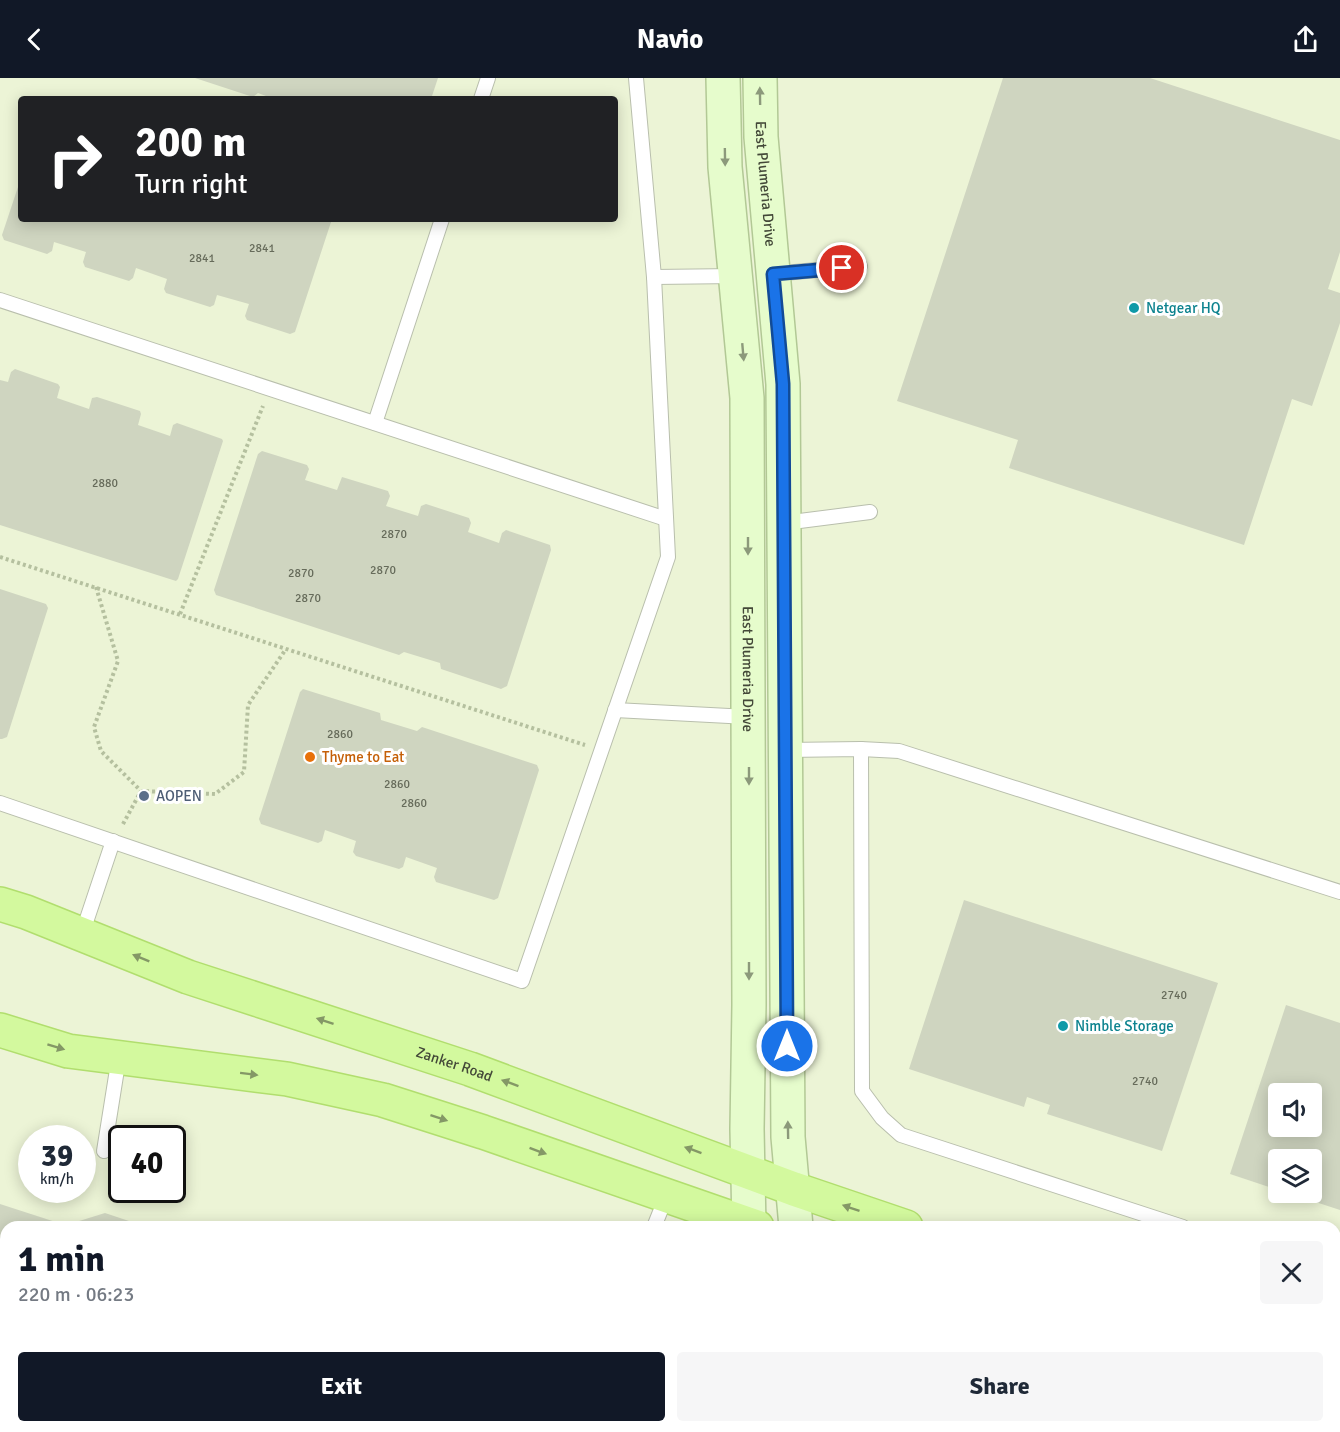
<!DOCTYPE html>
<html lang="en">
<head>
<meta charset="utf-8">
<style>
	body { margin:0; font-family:Signika,sans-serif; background:#f6f6f7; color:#1f2937; height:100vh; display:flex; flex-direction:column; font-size:22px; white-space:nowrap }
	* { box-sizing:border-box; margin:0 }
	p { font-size:20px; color:#747a83 }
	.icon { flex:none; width:33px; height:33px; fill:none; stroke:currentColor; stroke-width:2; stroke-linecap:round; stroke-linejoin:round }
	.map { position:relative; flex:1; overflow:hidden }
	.panel { position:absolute; left:0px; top:1143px; width:1341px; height:212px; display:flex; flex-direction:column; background:#fff; border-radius:18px 18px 0 0; box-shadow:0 3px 15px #0003 }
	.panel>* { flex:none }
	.top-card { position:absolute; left:18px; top:18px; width:600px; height:126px; border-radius:6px; box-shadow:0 3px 15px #0003; background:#202124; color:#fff; overflow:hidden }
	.tools { position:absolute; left:1268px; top:1005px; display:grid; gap:12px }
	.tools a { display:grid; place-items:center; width:54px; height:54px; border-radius:6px; background:#fff; box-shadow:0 3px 15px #0003; font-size:30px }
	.speed { position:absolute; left:18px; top:1047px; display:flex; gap:12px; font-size:30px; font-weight:700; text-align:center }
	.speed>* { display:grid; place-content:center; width:78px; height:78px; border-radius:50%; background:#fff; box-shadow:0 3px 15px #0003; line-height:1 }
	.speed small { font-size:15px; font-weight:400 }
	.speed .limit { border:3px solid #111; border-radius:9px; background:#fff; color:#111 }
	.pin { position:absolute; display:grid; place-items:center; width:51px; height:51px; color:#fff; margin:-26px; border:3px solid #fff; border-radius:50%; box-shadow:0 2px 6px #0007 }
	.me { position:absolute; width:66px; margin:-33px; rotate:0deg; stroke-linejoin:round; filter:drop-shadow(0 0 4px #0008) }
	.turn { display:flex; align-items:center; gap:21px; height:126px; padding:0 18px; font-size:27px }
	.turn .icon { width:78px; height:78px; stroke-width:2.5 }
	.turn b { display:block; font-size:42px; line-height:51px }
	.round { display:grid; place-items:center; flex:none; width:63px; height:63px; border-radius:6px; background:#f6f6f7 }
	.headline { display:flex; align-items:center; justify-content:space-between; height:102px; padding:0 18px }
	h1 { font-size:36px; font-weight:800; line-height:45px; color:#111827 }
	.button { display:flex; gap:12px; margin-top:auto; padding:12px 18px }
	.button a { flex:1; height:69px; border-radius:6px; background:#111827; color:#fff; font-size:24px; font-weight:800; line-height:69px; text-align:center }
	.button a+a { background:#f6f6f7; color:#1f2937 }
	header { display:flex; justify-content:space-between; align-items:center; height:78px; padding:0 18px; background:#111827; color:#fff; font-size:27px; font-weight:800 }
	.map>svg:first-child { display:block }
	.commercial { fill:#ecf4d6; fill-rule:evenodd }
	.building { fill:#cfd5c0; fill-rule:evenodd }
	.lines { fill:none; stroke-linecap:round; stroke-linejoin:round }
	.lane-casing { stroke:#b9bfad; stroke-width:16 }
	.secondary-casing { stroke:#b2c895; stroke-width:36 }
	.primary-casing { stroke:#b1de6e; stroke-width:36 }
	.path { stroke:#b5c09f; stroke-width:4; stroke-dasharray:3 3; stroke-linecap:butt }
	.lane { stroke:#fff; stroke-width:14 }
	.secondary { stroke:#e6fccc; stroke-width:33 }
	.primary { stroke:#d3f99e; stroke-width:33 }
	.oneway { fill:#8c997b }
	.oneway2 { fill:#849866 }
	.route-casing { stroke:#114b97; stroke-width:15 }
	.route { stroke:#1a73e8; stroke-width:10 }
	.culture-dot { fill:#0f9aa8; stroke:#fff; stroke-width:2 }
	.food-dot { fill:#e8710a; stroke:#fff; stroke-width:2 }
	.service-dot { fill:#5c6f8a; stroke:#fff; stroke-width:2 }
	.labels { text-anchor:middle; stroke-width:6; stroke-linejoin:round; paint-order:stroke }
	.number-label { font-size:12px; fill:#666b5a }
	.street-label { font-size:15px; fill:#434838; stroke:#fff }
	.culture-label { font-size:15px; fill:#0d838f; stroke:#fff; text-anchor:start }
	.food-label { font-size:15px; fill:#c56008; stroke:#fff; text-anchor:start }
	.service-label { font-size:15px; fill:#4e5e75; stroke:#fff; text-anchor:start }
</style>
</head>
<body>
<header><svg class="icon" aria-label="back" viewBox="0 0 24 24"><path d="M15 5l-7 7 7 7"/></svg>Navio<svg class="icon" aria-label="share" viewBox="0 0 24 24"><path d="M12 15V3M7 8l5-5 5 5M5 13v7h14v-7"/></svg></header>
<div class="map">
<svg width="1340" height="1354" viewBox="0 0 1340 1354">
	<rect width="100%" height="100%" fill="#f0f4ea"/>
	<path class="commercial" d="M0,0H1340V1354H0ZM21,21H615V141H21ZM1278,1016H1311V1048H1278ZM32,1060H82V1112H32ZM122,1060H172V1112H122ZM1278,1082H1311V1114H1278ZM6,1149H1335V1348H6Z"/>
	<g class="building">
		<path d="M195,0H438L431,21H274L258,15L253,19Z"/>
		<path d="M1003,0H1150L1340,62V174L1328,211L1340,215V245L1312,328L1292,321L1244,467L1009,390L1018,362L897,323Z"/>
		<path d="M21,100V141H332L295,254L290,256L247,242L245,238L249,226L217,217L214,227L210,229L166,215L164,211L167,201L136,190L133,200L129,203L85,189L83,184L86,174L54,164L52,173L47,176L4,162L2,157Z"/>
		<path d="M15,291L58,306L60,309L57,320L89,331L92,320L97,319L140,333L141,336L138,347L170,358L173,347L177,345L222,361L223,363L178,501L176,503L0,447V302L8,304L11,294Z"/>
		<path d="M262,373L307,387L309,391L305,402L337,412L342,399L388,413L390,418L386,428L418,438L421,428L426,426L469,440L471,445L468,454L499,465L502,455L506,452L550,467L551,472L507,608L501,611L441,591L440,585L404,574L399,577L216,517L214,512L258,376Z"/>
		<path d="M0,511L46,526L48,530L7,659L2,661H0Z"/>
		<path d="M303,611L380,635L381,642L417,653L422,649L537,687L539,692L498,820L494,822L436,804L434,799L437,790L406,779L403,789L399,791L356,778L353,774L356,763L325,752L322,763L318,765L261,746L259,741L300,614Z"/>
		<path d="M964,822L1218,905L1162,1073L1047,1036L1050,1027L1027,1019L1024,1029L909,991Z"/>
		<path d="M1286,927L1340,945V1132L1288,1115L1311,1114V1082H1278V1112L1230,1096ZM1278,1016H1311V1048H1278Z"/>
		<path d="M0,1126L71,1149H6V1277L0,1275Z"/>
		<path d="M105,1135L147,1149H74L76,1144Z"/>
	</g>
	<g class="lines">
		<g class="lane-casing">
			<g id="lane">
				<path d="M481,21L488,0"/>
				<path d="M773,196L860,188"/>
				<path d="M654,199L736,198"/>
				<path d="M0,222L666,441"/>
				<path d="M375,345L442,141"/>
				<path d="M784,445L870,434"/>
				<path d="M615,632L748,639"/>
				<path d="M861,671L862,1013L882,1040L901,1057L1183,1149"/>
				<path d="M786,672L861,671L899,673L1340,814"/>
				<path d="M0,725L522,903L668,479L654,199L636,0"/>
				<path d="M82,856L113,763"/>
				<path d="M104,1073L119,979"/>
				<path d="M654,1149L666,1119"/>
				<path d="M1335,1199L1340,1200"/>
				<path d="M1030,1348L1046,1354"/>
				<path d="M927,1354L929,1348"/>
				<path d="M1089,1354L1090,1348"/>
			</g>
		</g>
		<g class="secondary-casing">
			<g id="secondary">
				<path id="s1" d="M723,0L725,89L747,320L749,927L747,1051L749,1149"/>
				<path id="s2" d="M760,0L761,59L783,306L788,1059L796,1149"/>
				<path d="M773,1348V1354"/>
				<path d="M809,1348V1354"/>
			</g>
		</g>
		<g class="primary-casing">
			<g id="primary">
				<path id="s3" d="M0,826L26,834L188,899L470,991L794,1111L906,1149"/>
				<path d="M0,952L68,973L287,1001L383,1022L483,1054L757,1149"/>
				<path d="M1335,1290L1340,1292"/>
				<path d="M1335,1344L1340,1346"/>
			</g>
		</g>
		<g class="path">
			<path d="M0,479L585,667"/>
			<path d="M96,509L118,583L94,649L101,673L141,713L215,716L244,694L248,627L286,571"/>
			<path d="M180,536L263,328"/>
			<path d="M123,746L141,713"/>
		</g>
		<use href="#lane" class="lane"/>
		<use href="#secondary" class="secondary"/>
		<use href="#primary" class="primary"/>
	</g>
	<defs><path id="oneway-solid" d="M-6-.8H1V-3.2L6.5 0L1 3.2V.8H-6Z" transform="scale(1.5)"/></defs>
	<g class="oneway">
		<use href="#oneway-solid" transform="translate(760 18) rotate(-91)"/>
		<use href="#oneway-solid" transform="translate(725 79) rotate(89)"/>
		<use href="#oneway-solid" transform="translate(743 274) rotate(85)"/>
		<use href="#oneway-solid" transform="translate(748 468) rotate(90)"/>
		<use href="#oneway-solid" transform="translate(749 698) rotate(90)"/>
		<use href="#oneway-solid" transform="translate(749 893) rotate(90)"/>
		<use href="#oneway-solid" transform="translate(788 1052) rotate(-91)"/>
	</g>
	<g class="oneway2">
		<use href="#oneway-solid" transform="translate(141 880) rotate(-158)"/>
		<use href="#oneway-solid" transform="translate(325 943) rotate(-162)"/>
		<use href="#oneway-solid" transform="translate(56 969) rotate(17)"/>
		<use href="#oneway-solid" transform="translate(249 996) rotate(7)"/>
		<use href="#oneway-solid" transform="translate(510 1005) rotate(-160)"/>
		<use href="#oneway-solid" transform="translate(439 1040) rotate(18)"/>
		<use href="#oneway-solid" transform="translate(693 1072) rotate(-160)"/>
		<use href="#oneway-solid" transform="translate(538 1073) rotate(20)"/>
		<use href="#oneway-solid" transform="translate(851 1130) rotate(-161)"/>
	</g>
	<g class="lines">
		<g class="route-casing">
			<path id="route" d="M787,968L783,306L773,196L842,190"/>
		</g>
		<use href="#route" class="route"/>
	</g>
	<g class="culture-dot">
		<circle cx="1134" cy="230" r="6"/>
		<circle cx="1063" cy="948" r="6"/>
	</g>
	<circle class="food-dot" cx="310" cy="679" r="6"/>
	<circle class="service-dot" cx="144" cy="718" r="6"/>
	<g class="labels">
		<g class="number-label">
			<text x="262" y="174">2841</text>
			<text x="202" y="184">2841</text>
			<text x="105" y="409">2880</text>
			<text x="394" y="460">2870</text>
			<text x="383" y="496">2870</text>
			<text x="301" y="499">2870</text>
			<text x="308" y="524">2870</text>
			<text x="340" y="660">2860</text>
			<text x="397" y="710">2860</text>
			<text x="414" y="729">2860</text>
			<text x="1174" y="921">2740</text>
			<text x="1145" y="1007">2740</text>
		</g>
		<g class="street-label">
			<text dy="5" stroke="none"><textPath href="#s2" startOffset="106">East Plumeria Drive</textPath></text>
			<text dy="5" stroke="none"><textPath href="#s1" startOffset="592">East Plumeria Drive</textPath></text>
			<text dy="5" stroke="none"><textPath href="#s3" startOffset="482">Zanker Road</textPath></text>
		</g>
		<g class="culture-label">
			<text x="1146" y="235">Netgear HQ</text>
			<text x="1075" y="953">Nimble Storage</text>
		</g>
		<g class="food-label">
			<text x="322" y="684">Thyme to Eat</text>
		</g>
		<g class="service-label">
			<text x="156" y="723">AOPEN</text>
		</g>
	</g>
</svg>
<div class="tools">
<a><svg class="icon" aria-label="sound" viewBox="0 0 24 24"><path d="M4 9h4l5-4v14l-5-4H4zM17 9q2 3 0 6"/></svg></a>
<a><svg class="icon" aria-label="layers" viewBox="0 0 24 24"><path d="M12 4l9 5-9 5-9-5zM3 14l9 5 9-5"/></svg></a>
</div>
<div class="speed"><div>39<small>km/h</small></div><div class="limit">40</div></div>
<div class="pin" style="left:842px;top:190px;background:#d93025"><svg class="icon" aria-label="arrive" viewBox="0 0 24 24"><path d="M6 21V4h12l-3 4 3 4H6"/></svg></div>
<svg class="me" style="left:787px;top:968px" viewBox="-20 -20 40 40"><circle r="17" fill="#1a73e8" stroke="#fff" stroke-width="3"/><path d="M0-11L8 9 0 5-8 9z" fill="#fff"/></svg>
<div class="top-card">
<div class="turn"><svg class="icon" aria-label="right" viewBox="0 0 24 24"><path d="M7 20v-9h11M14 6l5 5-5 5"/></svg><div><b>200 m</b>Turn right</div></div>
</div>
<section class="panel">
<div class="headline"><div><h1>1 min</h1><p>220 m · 06:23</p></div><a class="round"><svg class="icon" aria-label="close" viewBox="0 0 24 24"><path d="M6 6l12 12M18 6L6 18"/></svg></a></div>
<div class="button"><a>Exit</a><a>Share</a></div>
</section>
</div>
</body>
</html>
